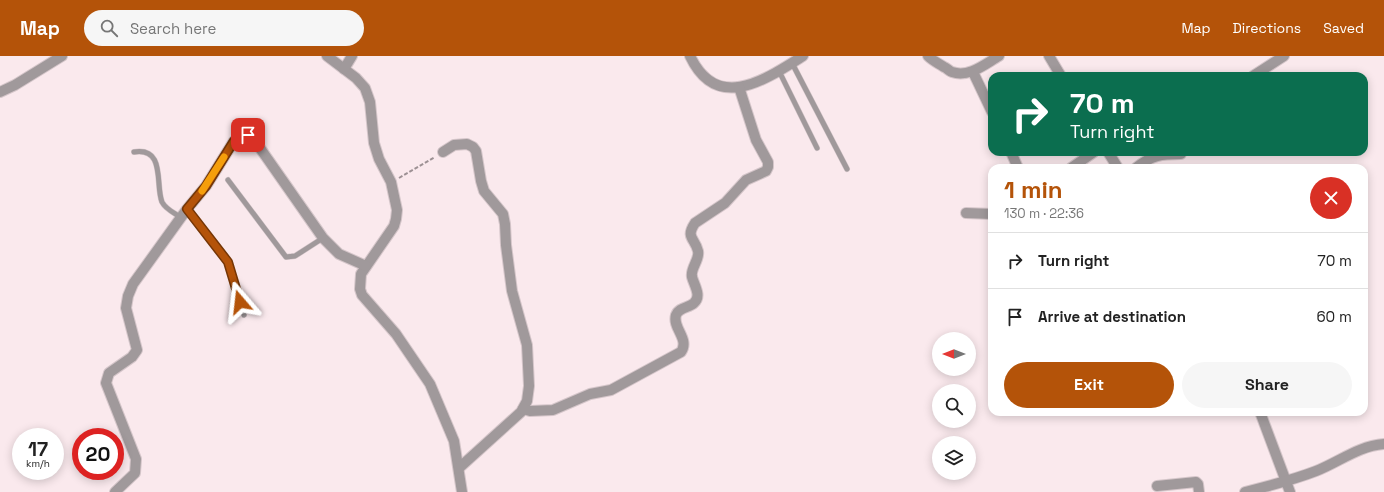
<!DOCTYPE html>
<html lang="en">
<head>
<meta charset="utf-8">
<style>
	body { margin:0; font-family:"Space Grotesk",sans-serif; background:#f6f6f6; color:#222; height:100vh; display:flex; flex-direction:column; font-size:15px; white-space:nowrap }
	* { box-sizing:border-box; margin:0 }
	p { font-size:13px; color:#767676 }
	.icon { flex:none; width:22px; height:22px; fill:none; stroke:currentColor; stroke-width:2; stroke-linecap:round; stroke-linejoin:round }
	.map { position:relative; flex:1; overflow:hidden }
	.sheet { position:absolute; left:988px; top:108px; width:380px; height:252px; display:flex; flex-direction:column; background:#fff; border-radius:12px; box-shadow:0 2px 10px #0003 }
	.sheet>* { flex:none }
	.guide { position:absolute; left:988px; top:16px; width:380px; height:84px; border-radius:12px; box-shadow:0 2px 10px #0003; background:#0b6e4f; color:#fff; overflow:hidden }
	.needle { width:26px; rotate:270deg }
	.fabs { position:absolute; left:932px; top:276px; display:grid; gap:8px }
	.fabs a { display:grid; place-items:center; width:44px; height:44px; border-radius:50%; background:#fff; box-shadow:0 2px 10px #0003; font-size:20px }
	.speed { position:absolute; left:12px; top:372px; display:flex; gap:8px; font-size:20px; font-weight:700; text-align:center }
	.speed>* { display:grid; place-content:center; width:52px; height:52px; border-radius:50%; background:#fff; box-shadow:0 2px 10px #0003; line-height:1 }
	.speed small { font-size:10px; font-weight:400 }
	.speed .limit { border:6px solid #d22; background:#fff; color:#111 }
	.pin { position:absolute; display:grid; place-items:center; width:34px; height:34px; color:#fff; margin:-17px; border-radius:8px; box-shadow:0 2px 6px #0006 }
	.me { position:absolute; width:44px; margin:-22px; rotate:343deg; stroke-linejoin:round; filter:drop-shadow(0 0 3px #0008) }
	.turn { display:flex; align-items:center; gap:14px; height:84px; padding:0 16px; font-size:18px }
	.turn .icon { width:52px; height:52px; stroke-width:2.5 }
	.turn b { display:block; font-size:28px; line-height:34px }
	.round { display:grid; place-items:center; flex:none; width:42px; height:42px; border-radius:21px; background:#f6f6f6 }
	.summary { display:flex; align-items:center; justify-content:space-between; height:68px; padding:0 16px }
	h1 { font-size:24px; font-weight:600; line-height:30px; color:#b45309 }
	.cta { display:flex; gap:8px; margin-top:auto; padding:8px 16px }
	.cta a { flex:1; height:46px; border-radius:24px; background:#b45309; color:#fff; font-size:16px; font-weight:600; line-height:46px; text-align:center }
	.cta a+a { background:#f6f6f6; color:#222 }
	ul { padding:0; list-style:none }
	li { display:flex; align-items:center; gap:12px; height:56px; padding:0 16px; border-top:1px solid #e0e0e0 }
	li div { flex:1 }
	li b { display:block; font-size:15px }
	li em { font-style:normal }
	header { display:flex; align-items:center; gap:24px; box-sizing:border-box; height:56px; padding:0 20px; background:#b45309; color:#fff }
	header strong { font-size:19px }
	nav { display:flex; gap:22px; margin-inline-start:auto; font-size:14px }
	.search { width:280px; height:36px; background:#f6f6f6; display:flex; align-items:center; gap:10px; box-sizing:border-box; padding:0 14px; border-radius:22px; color:#767676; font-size:15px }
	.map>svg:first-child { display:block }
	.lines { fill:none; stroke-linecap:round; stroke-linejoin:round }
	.service-casing { stroke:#d5c6ca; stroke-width:6 }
	.minor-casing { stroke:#d5c6ca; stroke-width:12 }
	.path { stroke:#9d9194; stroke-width:2; stroke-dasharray:4 2; stroke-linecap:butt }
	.service { stroke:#a0999b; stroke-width:5 }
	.minor { stroke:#a0999b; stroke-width:10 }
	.route-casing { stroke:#753606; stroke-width:10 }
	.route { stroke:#b45309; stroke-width:7 }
	.slow { stroke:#f59e0b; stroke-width:7 }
</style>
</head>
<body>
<header>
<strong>Map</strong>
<div class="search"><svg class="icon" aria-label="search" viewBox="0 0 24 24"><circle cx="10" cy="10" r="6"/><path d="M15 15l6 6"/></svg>Search here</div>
<nav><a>Map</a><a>Directions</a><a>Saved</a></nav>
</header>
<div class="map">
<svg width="1384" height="436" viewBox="0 0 1384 436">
	<rect width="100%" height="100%" fill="#fae9ed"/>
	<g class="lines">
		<g class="service-casing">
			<g id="service">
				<path d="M792,7L847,113"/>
				<path d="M779,15L817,92"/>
				<path d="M134,96C166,91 155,129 162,146C166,154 175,157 182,162"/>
				<path d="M228,124L286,201L295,200L323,182"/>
				<path d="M187,153L228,206L244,259"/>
			</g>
		</g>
		<g class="minor-casing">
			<g id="minor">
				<path d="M327,0L356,22L365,32L370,46L374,87L379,103L391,126L397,154L396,163L394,170L361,218L360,233L362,239L396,278L430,328L454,385L462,436"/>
				<path d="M690,0C717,57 765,24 803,0"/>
				<path d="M928,0C933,5 938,7 944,11C947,12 949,15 952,16C969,22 985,8 999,0"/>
				<path d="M1049,0L1061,20"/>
				<path d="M344,13L352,0"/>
				<path d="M973,16L992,56"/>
				<path d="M1253,20L1284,0"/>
				<path d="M0,36L15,29L62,0"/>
				<path d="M443,96L454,89L467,88L473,91L476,95L481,125L484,135L503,158L505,168L506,189L512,235L527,289L529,330L527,345L521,356L459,412"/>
				<path d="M1011,96L1018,112"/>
				<path d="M1108,96L1118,112"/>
				<path d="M1071,112L1094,96"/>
				<path d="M1136,112C1152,99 1161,98 1181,98"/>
				<path d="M966,157L992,158"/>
				<path d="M523,353L530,355L553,354L590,338L611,334L681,296C690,283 672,272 676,259C679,251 689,252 694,247C702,240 694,229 692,221C690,212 700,204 698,195C695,182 685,182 695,167L725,147L746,124L766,115L768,111V106L756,84L739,31"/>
				<path d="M1260,356L1290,436"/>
				<path d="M1157,430L1196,426L1198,428L1199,436"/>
				<path d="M115,436L135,417L136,403L106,327L109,317L132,301L137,294L126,252L128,240L133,228L187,153L206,130L234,85L243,80L248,79L253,82L323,182L339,198L366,210"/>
				<path d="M1245,436C1269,430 1293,424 1316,415C1339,406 1358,390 1384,388"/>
			</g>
		</g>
		<path class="path" d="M399,122L435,101"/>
		<use href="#service" class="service"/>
		<use href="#minor" class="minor"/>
	</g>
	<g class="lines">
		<g class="route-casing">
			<path id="route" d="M240,246L228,206L187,153L206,130L234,85L240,81L248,79"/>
		</g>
		<use href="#route" class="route"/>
		<path class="slow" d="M202,135L224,101"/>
	</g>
</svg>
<div class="fabs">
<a><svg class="needle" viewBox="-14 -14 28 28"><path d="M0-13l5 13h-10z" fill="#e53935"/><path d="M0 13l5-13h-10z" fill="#767676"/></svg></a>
<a><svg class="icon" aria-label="search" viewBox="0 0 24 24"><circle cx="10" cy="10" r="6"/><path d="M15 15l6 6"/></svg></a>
<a><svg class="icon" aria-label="layers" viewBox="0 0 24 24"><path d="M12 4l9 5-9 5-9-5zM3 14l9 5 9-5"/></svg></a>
</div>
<div class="speed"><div>17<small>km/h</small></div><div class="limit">20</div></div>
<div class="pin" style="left:248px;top:79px;background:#d93025"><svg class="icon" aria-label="arrive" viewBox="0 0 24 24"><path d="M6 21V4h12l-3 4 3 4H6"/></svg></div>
<svg class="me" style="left:240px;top:246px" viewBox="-20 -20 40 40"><path d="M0-17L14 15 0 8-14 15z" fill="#b45309" stroke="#fff" stroke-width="4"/></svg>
<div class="guide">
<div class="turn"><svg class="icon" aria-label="right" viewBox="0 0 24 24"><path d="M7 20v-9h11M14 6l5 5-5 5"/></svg><div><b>70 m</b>Turn right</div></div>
</div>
<section class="sheet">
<div class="summary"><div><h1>1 min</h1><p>130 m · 22:36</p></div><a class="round" style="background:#d93025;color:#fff"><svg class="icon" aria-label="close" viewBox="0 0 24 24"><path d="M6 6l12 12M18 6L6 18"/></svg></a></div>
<ul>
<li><svg class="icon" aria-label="right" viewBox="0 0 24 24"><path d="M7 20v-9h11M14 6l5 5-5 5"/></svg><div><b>Turn right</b></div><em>70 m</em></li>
<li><svg class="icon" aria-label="arrive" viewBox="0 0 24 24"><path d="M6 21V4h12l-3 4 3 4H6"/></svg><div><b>Arrive at destination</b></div><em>60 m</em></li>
</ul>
<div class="cta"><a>Exit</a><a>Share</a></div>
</section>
</div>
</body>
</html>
